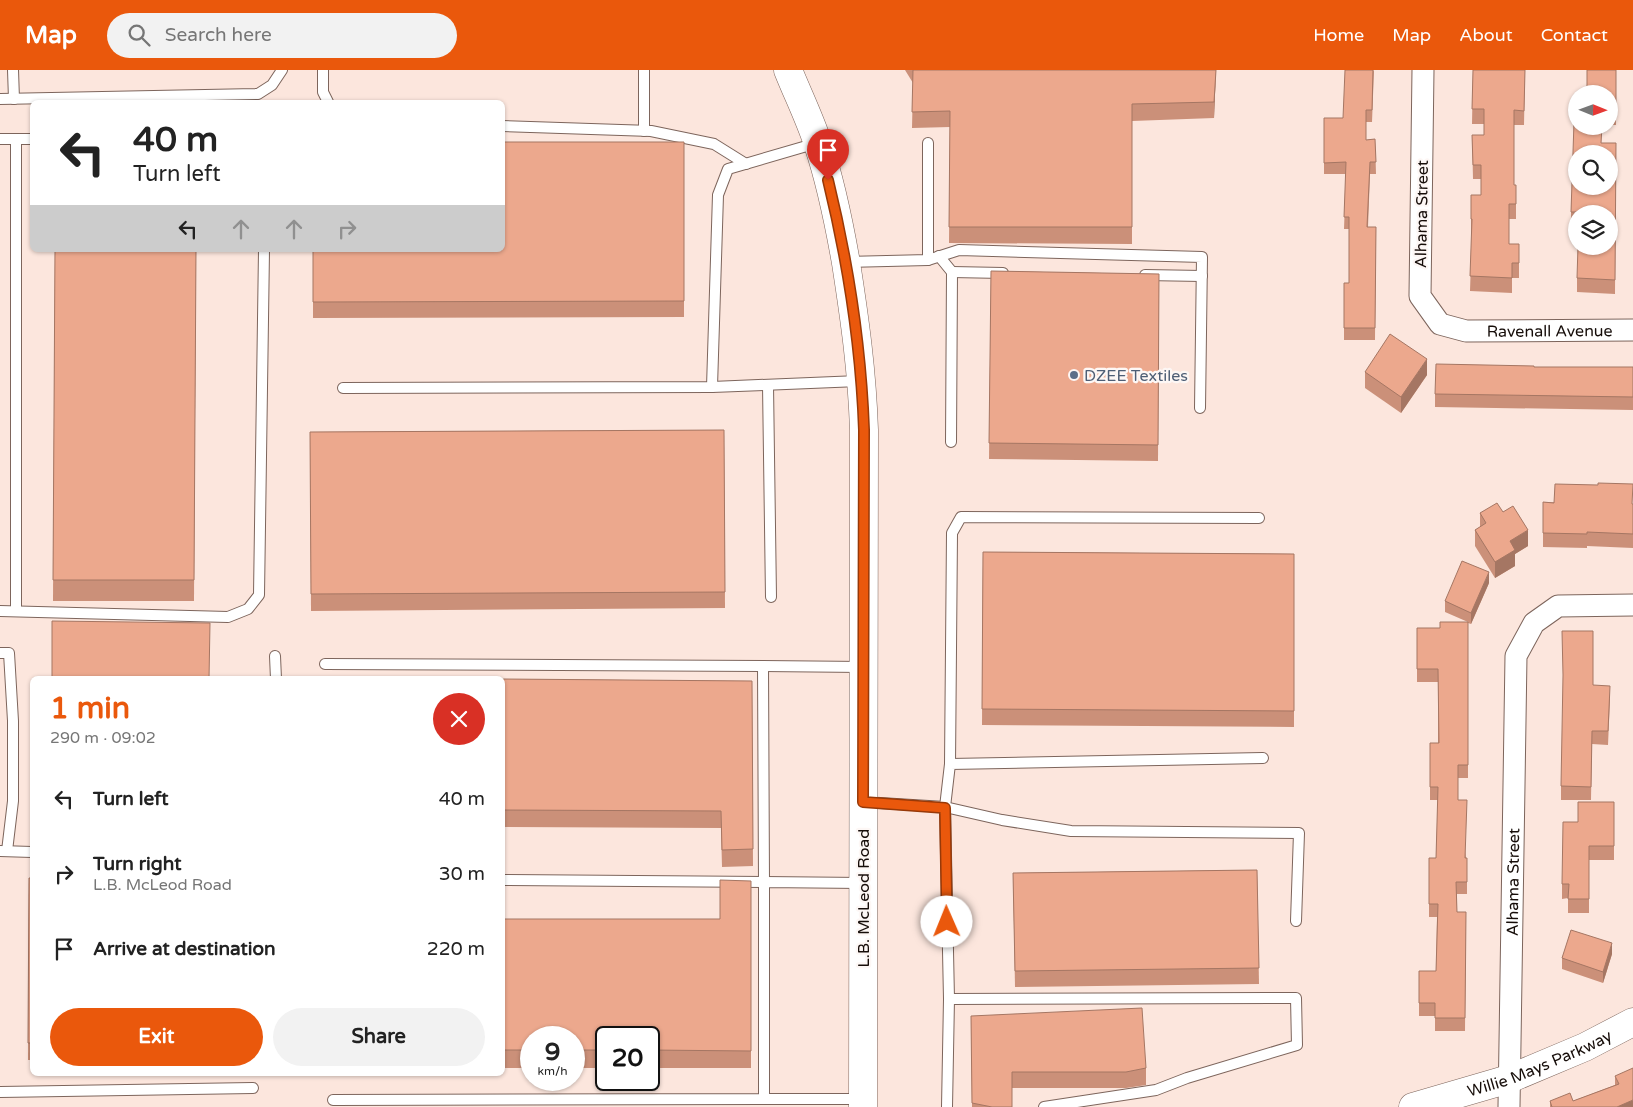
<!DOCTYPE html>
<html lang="en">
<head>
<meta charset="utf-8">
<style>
	body { margin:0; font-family:"Varela Round",sans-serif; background:#f2f2f2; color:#222; height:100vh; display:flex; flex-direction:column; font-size:19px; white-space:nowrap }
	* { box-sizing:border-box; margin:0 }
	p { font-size:16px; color:#767676 }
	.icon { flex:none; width:28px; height:28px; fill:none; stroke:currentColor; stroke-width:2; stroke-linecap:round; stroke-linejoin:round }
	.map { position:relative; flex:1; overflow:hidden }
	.panel { position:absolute; left:30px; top:606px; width:475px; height:400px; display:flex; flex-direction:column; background:#fff; border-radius:8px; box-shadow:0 1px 4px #0004 }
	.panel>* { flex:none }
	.guide { position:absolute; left:30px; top:30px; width:475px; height:152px; border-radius:8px; box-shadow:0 1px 4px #0004; background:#fff; color:#222; overflow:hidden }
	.needle { width:32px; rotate:91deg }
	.buttons { position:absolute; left:1568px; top:15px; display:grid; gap:10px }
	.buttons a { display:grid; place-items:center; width:50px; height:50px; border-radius:50%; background:#fff; box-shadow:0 1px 4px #0004; font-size:25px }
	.speed { position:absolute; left:520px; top:956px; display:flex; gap:10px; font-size:25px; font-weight:700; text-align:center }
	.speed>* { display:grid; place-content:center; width:65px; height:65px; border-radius:50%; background:#fff; box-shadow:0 1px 4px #0004; line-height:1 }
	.speed small { font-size:12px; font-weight:400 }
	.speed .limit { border:2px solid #111; border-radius:8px; background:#fff; color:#111 }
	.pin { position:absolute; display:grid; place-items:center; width:42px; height:42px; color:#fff; margin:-51px -21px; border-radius:50% 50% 50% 0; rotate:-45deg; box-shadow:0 0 5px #0007 }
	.pin .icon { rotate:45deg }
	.me { position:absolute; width:55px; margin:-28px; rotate:359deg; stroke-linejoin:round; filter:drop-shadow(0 0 4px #0008) }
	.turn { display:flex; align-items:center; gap:18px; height:105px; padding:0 20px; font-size:22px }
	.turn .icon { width:65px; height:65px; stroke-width:2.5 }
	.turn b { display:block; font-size:35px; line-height:42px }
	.lanes { display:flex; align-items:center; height:48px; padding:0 20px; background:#0003; justify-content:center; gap:25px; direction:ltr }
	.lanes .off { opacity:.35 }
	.round { display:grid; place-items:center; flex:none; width:52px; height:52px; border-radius:26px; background:#f2f2f2 }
	.summary { display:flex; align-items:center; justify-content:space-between; height:85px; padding:0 20px }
	h1 { font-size:30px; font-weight:800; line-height:38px; color:#ea580c }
	.action { display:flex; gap:10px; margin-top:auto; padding:10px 20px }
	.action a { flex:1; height:58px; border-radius:30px; background:#ea580c; color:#fff; font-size:20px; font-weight:800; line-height:58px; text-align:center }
	.action a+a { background:#f2f2f2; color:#222 }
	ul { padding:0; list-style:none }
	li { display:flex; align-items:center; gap:15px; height:75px; padding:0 20px }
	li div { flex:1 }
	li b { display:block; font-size:19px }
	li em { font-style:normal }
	header { display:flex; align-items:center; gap:30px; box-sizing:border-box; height:70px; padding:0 25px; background:#ea580c; color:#fff }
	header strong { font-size:24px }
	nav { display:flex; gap:28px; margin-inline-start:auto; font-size:18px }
	.search { width:350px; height:45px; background:#f2f2f2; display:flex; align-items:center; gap:12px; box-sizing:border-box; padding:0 18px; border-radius:28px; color:#767676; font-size:19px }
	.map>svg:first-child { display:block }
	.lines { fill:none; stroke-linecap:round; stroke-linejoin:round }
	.lane-casing { stroke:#7d655c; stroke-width:12 }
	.street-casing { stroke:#7d655c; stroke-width:23 }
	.secondary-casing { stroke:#7d655c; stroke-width:29 }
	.lane { stroke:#fff; stroke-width:10 }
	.street { stroke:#fff; stroke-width:21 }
	.secondary { stroke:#fff; stroke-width:28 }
	.wall { fill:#cb9079 }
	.shaded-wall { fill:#a57663 }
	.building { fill:#eca88d; stroke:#a57663; fill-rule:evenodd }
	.route-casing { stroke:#983908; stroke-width:12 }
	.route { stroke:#ea580c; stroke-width:9 }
	.service-dot { fill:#5c6f8a; stroke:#fdf7f5; stroke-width:2 }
	.labels { text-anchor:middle; stroke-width:4.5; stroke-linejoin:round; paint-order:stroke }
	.street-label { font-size:16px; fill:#160d09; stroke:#fdf7f5 }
	.service-label { font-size:16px; fill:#4e5e75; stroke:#fdf7f5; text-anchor:start }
</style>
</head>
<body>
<header>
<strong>Map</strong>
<div class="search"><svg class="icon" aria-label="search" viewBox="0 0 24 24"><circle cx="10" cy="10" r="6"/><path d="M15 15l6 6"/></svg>Search here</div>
<nav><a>Home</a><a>Map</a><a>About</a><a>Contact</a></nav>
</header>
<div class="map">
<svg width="1633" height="1037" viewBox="0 0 1633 1037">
	<rect width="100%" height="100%" fill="#fce6dd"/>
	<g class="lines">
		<g class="lane-casing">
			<g id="lane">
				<path d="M13,0L14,29"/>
				<path d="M323,0V22L328,32"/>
				<path d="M0,29L258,24L272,15L282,0"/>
				<path d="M502,56L651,61L714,74L746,94"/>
				<path d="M644,61V0"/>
				<path d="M0,69H32"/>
				<path d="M16,69V541"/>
				<path d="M928,73V190"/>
				<path d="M939,186L952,202L951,372"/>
				<path d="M846,192L928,190L959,180L1202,187L1200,338"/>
				<path d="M952,202L1003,203"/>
				<path d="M1145,205L1202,206"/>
				<path d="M768,315L771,527"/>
				<path d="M712,317L859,311"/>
				<path d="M343,318L712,317L718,125L728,99L817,73"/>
				<path d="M0,541L228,547L248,539L259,525L264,180"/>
				<path d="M0,583H9L13,651V731L7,781"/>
				<path d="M275,586L276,609"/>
				<path d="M325,594L763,596L764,812L502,810"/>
				<path d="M763,596L863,597"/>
				<path d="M950,694L952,463L961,447L1259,448"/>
				<path d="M864,732L945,737L1002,750L1071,761L1299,763L1296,851"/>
				<path d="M0,781L32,782"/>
				<path d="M0,1022L253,1018"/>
				<path d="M764,1029H862"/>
				<path d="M333,1030L764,1029V812L862,813"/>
				<path d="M947,1037L949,929"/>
				<path d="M1044,1037L1156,1020L1187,1008L1297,975L1296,928L949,929L945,737L950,694L1263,688"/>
			</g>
		</g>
		<g class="street-casing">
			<g id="street">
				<path id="s1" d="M1423,0L1420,226L1440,254L1466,261L1633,260"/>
				<path id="s2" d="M1509,1037L1516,586L1534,553L1558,536L1633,535"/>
			</g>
		</g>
		<g class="secondary-casing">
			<g id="secondary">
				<path d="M788,0C798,25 810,49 818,74C831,113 839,153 846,193C855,251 862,301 864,360L863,1037"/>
				<path id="s3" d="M1413,1037L1509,1009L1585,977L1633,952"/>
			</g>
		</g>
		<use href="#lane" class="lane"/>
		<use href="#street" class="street"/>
		<use href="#secondary" class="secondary"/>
	</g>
	<g class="wall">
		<path d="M905,0H1216L1214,48L1132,51V174L949,173L950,57L912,58L913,13Z"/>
		<path d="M1374,0L1372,52H1366V70L1375,69L1376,104H1370L1368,157H1376L1375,270H1344V213H1349V159H1344L1346,104H1324V48H1343Z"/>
		<path d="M1473,0H1525L1524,55H1514V115H1516V149H1509V174L1519,189V208H1512V223L1470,221L1472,163H1471V125H1481V109H1473L1472,65H1484V54H1472Z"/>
		<path d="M1616,0V55H1609V24Z"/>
		<path d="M1576,56H1602L1601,73H1616L1615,224L1577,222V208L1609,144H1576V156H1571V142Z"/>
		<path d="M684,72V247L313,248V180Z"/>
		<path d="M55,180H196L194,531H53Z"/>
		<path d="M991,201L1159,204L1158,391L989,389Z"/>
		<path d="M1534,297H1633V340L1435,337V324Z"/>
		<path d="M1365,302L1427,305L1401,343L1365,318Z"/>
		<path d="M724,360L725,538L311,541L310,362Z"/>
		<path d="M1543,432L1633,434V478L1587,476V478L1543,477Z"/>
		<path d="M1503,442L1528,476L1515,484V496L1495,508L1475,476V460L1480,457V443Z"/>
		<path d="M983,482L1294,484V657L982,655Z"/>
		<path d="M1489,513L1471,554L1468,553V708H1458V730L1466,788H1467V824H1457V842H1466L1465,961H1435V946H1419V901H1436L1437,847H1429V788H1436L1438,730H1430V673H1438V612H1417V558H1440L1468,552L1445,542V531Z"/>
		<path d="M502,609L752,611L753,796L722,797L721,758L502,757Z"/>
		<path d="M1593,615L1610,629L1608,675L1592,674L1591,730H1561V716Z"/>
		<path d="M1614,732V790H1589V843H1568V828L1562,829V814L1578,752Z"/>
		<path d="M1257,800L1259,914L1015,917L1013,803Z"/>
		<path d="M29,808H32V990H28Z"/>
		<path d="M751,811V998H649V968H606V998H574V968H531V998H502V849H720Z"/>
		<path d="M1612,884L1603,913L1562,899V888Z"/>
		<path d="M971,946L1146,998V1015L1126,1018H1012V1037H972Z"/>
		<path d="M1615,1006L1633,1037H1550V1031H1573L1615,1015Z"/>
	</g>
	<g class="shaded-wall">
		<path d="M1216,0L1214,48V32Z"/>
		<path d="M1427,289V305L1401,343V327Z"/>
		<path d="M1528,460V476L1515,484V496L1495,508V492L1510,471Z"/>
		<path d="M1489,502V513L1471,554V543Z"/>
		<path d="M1612,873V884L1603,913V902Z"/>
		<path d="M1633,1030V1037H1617Z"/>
	</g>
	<g class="building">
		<path d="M913,0H1216L1214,32L1132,34V157H949L950,41L912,42Z"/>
		<path d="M1345,0H1373L1372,40H1366V70L1375,69L1376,92H1370L1367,157H1376L1375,258H1344V213H1349V147H1344L1346,92L1324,93V48H1343Z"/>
		<path d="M1473,0H1525L1524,41L1514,40V115H1516V134H1509V174H1519V193H1512V208L1470,206L1472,149H1471V125H1481V95H1473L1472,65H1484V39H1472Z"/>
		<path d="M1587,0H1616V41H1609V24H1587Z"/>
		<path d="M1574,52H1576V56H1602L1601,73H1616L1615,210L1577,208L1578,176H1609V144H1580V142H1571ZM1576,84H1609V116H1576Z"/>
		<path d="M502,72H684V231L313,232V180H502Z"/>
		<path d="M55,180H196L194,510H53Z"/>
		<path d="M991,201L1159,204L1158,375L989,373Z"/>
		<path d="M1390,264L1427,289L1401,327L1365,302Z"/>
		<path d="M1436,294L1534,296V297H1633V327L1435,324Z"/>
		<path d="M724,360L725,522L311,524L310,362Z"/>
		<path d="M1598,413L1633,414L1632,434H1633V464L1587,462V464L1543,463V432L1554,433L1555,414L1598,415Z"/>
		<path d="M1497,433L1503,442L1513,436L1528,460L1510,471L1515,480L1495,492L1475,460L1486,453L1480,443Z"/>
		<path d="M983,482L1294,484V641L982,639Z"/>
		<path d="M1462,491L1489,502L1471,543L1445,531Z"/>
		<path d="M52,551L210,553L209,609H52Z"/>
		<path d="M1440,552H1468V695H1458V730H1467L1465,788H1467V812H1456L1457,842H1466L1465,948H1435V933H1419V901H1436L1438,834H1429V788H1436L1438,717H1430V673H1439L1438,599H1417V558H1440Z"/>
		<path d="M1562,561H1593V615L1610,616L1608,661H1592L1591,717L1561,716L1563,605Z"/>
		<path d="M306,607L465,609H306Z"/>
		<path d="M502,609L752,611L753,779L722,780L721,741L502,740Z"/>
		<path d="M1578,732H1614V776H1589V829H1568L1569,814H1562L1563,752H1578Z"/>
		<path d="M1257,800L1259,898L1015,901L1013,803Z"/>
		<path d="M29,808H32V973H28Z"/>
		<path d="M720,810L751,811V981L649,980V968H606V980H574V968H531V980H502V849H720Z"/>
		<path d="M1571,860L1612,873L1603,902L1562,888Z"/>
		<path d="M1142,938L1146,998L1126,1002H1012V1037H992L972,1033L971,946Z"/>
		<path d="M1633,998V1030L1617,1037H1552L1550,1031L1570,1023L1573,1031L1619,1014L1615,1006Z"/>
	</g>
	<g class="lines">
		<g class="route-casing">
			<path id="route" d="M828,110C848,192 861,275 864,360L863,732L945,738L947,852"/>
		</g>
		<use href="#route" class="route"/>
	</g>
	<circle class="service-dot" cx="1074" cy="305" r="5"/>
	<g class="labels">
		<g class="street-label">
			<text transform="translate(1421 144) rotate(-89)" y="6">Alhama Street</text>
			<text dy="6" stroke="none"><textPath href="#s1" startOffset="371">Ravenall Avenue</textPath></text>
			<text dy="6" stroke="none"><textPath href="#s2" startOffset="225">Alhama Street</textPath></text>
			<text transform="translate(863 828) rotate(-90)" y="6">L.B. McLeod Road</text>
			<text dy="6" stroke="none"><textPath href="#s3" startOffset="134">Willie Mays Parkway</textPath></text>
		</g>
		<g class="service-label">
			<text x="1084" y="311">DZEE Textiles</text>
		</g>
	</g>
</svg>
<div class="buttons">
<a><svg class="needle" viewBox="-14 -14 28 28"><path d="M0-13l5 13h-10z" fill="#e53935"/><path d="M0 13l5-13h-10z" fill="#767676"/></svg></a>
<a><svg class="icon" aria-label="search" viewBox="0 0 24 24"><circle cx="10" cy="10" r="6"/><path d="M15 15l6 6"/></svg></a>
<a><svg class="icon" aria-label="layers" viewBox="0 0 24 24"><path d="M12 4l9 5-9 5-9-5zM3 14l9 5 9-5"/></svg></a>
</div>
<div class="speed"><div>9<small>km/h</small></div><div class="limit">20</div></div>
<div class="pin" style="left:828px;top:110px;background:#d93025"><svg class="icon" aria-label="arrive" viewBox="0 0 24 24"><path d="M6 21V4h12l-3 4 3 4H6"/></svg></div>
<svg class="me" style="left:947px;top:852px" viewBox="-20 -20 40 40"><circle r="19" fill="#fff"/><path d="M0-13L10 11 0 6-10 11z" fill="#ea580c"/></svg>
<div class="guide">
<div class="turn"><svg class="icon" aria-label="left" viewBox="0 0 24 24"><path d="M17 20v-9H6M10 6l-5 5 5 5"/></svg><div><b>40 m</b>Turn left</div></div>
<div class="lanes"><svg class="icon" aria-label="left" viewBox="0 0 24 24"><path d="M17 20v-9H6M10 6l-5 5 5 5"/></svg><svg class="icon off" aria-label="ahead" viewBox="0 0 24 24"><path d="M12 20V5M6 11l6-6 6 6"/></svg><svg class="icon off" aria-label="ahead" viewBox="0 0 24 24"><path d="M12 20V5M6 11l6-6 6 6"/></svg><svg class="icon off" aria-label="right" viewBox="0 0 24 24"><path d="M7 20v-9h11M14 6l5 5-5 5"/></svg></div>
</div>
<section class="panel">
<div class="summary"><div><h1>1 min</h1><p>290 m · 09:02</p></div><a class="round" style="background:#d93025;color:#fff"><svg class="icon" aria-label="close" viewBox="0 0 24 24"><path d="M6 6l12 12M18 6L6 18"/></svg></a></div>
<ul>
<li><svg class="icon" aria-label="left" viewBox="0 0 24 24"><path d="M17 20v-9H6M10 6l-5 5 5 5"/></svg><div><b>Turn left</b></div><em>40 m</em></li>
<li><svg class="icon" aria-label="right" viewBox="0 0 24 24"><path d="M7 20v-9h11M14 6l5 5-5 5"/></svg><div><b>Turn right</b><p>L.B. McLeod Road</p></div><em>30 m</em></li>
<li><svg class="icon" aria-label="arrive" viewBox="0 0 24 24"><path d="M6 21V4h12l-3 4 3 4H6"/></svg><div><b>Arrive at destination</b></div><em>220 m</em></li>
</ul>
<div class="action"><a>Exit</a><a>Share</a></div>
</section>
</div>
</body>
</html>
